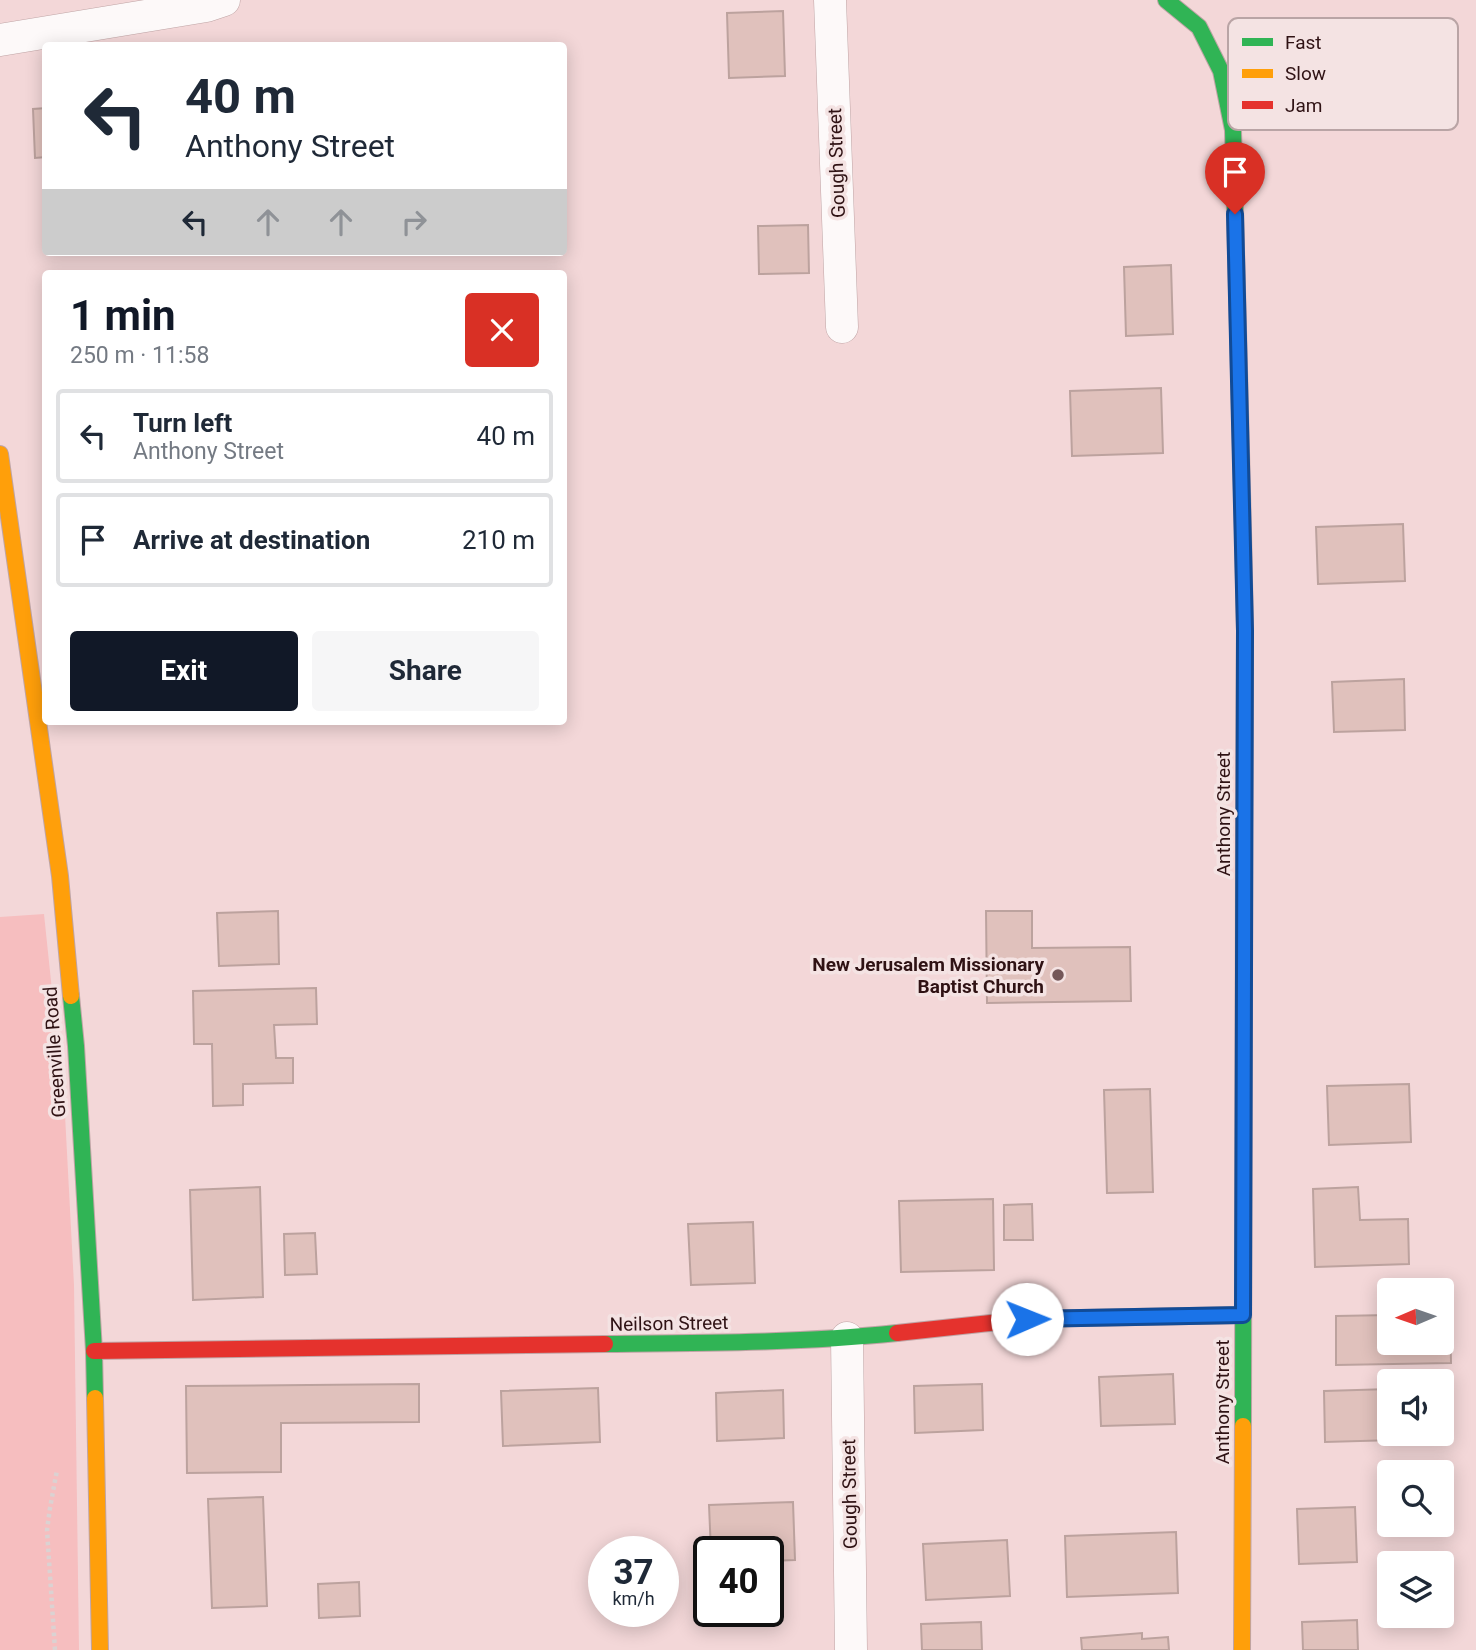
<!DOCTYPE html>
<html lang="en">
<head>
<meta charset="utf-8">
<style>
	body { margin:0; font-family:Roboto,sans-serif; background:#f6f6f7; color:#1f2937; height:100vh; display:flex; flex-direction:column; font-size:26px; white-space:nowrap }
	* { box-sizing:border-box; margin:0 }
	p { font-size:23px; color:#747a83 }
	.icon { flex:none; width:38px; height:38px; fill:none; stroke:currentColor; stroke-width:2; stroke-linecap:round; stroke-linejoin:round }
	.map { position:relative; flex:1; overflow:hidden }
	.details { position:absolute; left:42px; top:270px; width:525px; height:455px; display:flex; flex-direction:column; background:#fff; border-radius:7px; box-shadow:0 4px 18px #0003 }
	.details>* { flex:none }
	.top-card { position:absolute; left:42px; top:42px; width:525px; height:214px; border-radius:7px; box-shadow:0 4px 18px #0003; background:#fff; color:#1f2937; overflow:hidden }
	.needle { width:46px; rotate:268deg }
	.fabs { position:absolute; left:1377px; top:1278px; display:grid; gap:14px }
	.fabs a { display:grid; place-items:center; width:77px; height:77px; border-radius:7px; background:#fff; box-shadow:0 4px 18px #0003; font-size:35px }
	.speed { position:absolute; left:588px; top:1536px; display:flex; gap:14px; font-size:35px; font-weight:700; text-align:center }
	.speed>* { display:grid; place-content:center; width:91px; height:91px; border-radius:50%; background:#fff; box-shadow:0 4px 18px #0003; line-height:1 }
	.speed small { font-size:18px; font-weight:400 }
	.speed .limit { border:4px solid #111; border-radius:10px; background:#fff; color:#111 }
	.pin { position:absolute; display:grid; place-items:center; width:60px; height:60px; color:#fff; margin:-72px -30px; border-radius:50% 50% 50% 0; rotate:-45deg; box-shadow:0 0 7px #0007 }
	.pin .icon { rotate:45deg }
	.me { position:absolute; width:77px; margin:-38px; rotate:89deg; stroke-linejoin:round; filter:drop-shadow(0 0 5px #0008) }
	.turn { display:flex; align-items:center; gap:24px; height:147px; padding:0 28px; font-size:32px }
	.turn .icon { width:91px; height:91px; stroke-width:2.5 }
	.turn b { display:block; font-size:49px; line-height:60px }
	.lanes { display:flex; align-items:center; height:66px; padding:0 28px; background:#0003; justify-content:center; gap:35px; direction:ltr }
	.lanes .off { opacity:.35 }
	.round { display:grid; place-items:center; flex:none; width:74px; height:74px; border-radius:7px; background:#f6f6f7 }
	.summary { display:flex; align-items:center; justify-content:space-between; height:119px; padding:0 28px }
	h1 { font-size:42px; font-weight:700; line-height:52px; color:#111827 }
	.cta { display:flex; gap:14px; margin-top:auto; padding:14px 28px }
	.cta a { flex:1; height:80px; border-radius:7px; background:#111827; color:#fff; font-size:28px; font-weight:700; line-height:80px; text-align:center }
	.cta a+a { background:#f6f6f7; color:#1f2937 }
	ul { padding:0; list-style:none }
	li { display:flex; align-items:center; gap:21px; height:94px; margin:0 14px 10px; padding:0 14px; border:4px solid #e0e1e3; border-radius:7px }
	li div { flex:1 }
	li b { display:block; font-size:26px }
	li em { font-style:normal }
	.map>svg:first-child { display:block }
	.green { fill:#f6bebf }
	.building { fill:#e0c1bc; stroke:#bca29e; stroke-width:2 }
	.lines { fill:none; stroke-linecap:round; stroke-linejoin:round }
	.street-casing { stroke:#bfa4a5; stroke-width:33 }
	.fast-casing { stroke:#bfa4a5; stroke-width:18 }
	.slow-casing { stroke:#bfa4a5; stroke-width:18 }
	.jam-casing { stroke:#bfa4a5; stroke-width:18 }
	.path { stroke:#dbd2d2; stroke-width:4.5; stroke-dasharray:3.5 3.5; stroke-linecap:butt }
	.street { stroke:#fdf9f9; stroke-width:32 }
	.fast { stroke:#30b455; stroke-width:16 }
	.slow { stroke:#ff9f0a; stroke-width:16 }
	.jam { stroke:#e5322d; stroke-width:16 }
	.route-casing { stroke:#114b97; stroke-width:18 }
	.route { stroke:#1a73e8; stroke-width:12 }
	.poi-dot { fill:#745759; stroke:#f4e3e3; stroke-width:2.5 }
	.labels { text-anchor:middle; stroke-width:7; stroke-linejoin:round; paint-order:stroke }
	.street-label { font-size:19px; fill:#2f1214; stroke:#f4e3e3 }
	.poi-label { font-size:19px; font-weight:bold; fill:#2f1214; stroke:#f4e3e3; text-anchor:end }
	.key { fill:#f4e3e3; stroke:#b9a4a5; stroke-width:2 }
	.key-label { font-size:19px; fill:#2f1214 }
</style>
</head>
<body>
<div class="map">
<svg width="1476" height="1650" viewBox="0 0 1476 1650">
	<rect width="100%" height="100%" fill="#f3d7d8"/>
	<path class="green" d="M44,914L65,1115L74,1285L79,1650H0V917Z"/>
	<g class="building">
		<path d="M783,11L785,76L729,78L727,13Z"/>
		<path d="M46,108V157L35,158L33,109Z"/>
		<path d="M808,225L809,273L759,274L758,226Z"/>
		<path d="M1171,265L1173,334L1126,336L1124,267Z"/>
		<path d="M1161,388L1163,453L1072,456L1070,391Z"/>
		<path d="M1403,524L1405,581L1318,584L1316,527Z"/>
		<path d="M1404,679L1405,730L1334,732L1332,682Z"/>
		<path d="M278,911L279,964L219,966L217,913Z"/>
		<path d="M986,911H1032V948L1130,947L1131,1001L987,1003Z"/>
		<path d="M316,988L317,1024L274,1025L276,1058H293V1083L243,1084V1105L213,1106L212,1044H194L193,991Z"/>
		<path d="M1409,1084L1411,1142L1329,1145L1327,1086Z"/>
		<path d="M1150,1089L1153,1192L1107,1193L1104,1090Z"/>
		<path d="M260,1187L263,1297L193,1300L190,1190Z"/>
		<path d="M1358,1187L1360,1220L1408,1219L1409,1264L1315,1267L1313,1189Z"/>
		<path d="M993,1199L994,1270L901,1272L899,1201Z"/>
		<path d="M1032,1204L1033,1240H1004V1205Z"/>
		<path d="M753,1222L755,1283L691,1285L688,1224Z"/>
		<path d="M315,1233L317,1274L285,1275L284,1234Z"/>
		<path d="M1390,1315V1342H1442V1315H1450L1451,1363L1336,1365V1316Z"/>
		<path d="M1173,1374L1175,1424L1101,1426L1099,1377Z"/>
		<path d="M419,1384V1422L281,1423V1472L187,1473L186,1386Z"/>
		<path d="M982,1384L983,1430L915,1433L914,1386Z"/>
		<path d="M598,1388L600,1442L503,1446L501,1391Z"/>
		<path d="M1390,1389V1433H1431V1439L1325,1442L1324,1391Z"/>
		<path d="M783,1390L784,1438L717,1441L716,1393Z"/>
		<path d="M263,1497L267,1606L212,1608L208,1499Z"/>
		<path d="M793,1502L795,1560L768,1561V1552H711L709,1505Z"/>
		<path d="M1355,1507L1357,1562L1299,1564L1297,1509Z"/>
		<path d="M1176,1532L1178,1593L1067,1597L1065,1536Z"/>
		<path d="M1007,1540L1010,1596L926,1600L923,1544Z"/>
		<path d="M359,1582L360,1616L319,1618L318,1584Z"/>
		<path d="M1357,1620L1358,1650H1303L1302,1622Z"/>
		<path d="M981,1622L982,1650H922L921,1624Z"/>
		<path d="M1142,1633V1639L1168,1637L1169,1650H1082L1081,1638Z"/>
	</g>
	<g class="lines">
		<g class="street-casing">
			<g id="street">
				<path d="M830,0L842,327"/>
				<path d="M0,40L206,6L224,0"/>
				<path d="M847,1338L851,1650"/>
			</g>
		</g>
		<g class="fast-casing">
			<g id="fast">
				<path d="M1166,0L1199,27L1221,71L1233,130L1243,531"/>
				<path d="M71,996L76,1046L94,1351L95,1398"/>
				<path d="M605,1344C703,1343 800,1343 897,1333"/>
				<path d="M1243,1426L1244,831"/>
			</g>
		</g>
		<g class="slow-casing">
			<g id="slow">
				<path d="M0,454L60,876L71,996"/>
				<path d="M1243,531L1245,631L1244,831"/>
				<path d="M95,1398L100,1650"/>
				<path d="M1242,1650L1243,1426"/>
			</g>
		</g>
		<g class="jam-casing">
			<g id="jam">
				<path d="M897,1333L1027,1319L1243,1315"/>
				<path d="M94,1351L605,1344"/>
			</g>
		</g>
		<path class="path" d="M55,1650L47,1530L50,1508L57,1470"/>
		<use href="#street" class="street"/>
		<use href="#fast" class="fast"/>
		<use href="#slow" class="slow"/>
		<use href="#jam" class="jam"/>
	</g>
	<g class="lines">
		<g class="route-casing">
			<path id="route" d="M1027,1319L1243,1315L1245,631L1235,214"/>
		</g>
		<use href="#route" class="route"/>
	</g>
	<circle class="poi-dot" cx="1058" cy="975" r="7"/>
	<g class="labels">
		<g class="street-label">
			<text transform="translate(836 163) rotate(-92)" y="7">Gough Street</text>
			<text transform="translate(1223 814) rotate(-90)" y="7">Anthony Street</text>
			<text transform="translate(54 1052) rotate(-94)" y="7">Greenville Road</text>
			<text transform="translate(669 1323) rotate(-1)" y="7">Neilson Street</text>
			<text transform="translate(1222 1402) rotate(-90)" y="7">Anthony Street</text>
			<text transform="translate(849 1494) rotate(-91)" y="7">Gough Street</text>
		</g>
		<g class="poi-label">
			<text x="1044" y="971">New Jerusalem Missionary<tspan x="1044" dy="22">Baptist Church</tspan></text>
		</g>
	</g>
	<rect x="1228" y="18" width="230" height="112" rx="10" class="key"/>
	<rect x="1242" y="38" width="31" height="8" fill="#30b455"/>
	<rect x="1242" y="69" width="31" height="9" fill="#ff9f0a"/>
	<rect x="1242" y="101" width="31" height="8" fill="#e5322d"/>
	<g class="key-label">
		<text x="1285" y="49">Fast</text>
		<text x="1285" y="80">Slow</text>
		<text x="1285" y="112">Jam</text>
	</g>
</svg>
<div class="fabs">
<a><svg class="needle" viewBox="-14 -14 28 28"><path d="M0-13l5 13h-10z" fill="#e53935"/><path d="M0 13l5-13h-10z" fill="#747a83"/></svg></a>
<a><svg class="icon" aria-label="sound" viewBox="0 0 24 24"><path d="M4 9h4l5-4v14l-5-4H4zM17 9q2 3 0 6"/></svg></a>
<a><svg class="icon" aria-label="search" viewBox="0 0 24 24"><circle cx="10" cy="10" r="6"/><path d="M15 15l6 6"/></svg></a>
<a><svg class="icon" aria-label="layers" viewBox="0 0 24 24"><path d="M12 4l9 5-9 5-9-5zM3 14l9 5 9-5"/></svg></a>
</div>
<div class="speed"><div>37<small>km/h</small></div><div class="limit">40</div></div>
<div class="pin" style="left:1235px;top:214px;background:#d93025"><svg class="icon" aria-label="arrive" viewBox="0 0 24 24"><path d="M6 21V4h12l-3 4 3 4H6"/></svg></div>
<svg class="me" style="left:1027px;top:1319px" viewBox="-20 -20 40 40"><circle r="19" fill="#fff"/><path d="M0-13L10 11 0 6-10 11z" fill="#1a73e8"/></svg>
<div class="top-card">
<div class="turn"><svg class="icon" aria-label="left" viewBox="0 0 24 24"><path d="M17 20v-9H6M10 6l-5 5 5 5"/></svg><div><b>40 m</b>Anthony Street</div></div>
<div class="lanes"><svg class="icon" aria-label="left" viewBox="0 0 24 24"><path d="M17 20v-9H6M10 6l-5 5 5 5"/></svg><svg class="icon off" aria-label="ahead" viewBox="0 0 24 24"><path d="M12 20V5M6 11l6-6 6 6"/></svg><svg class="icon off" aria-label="ahead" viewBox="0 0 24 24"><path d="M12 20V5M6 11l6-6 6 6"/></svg><svg class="icon off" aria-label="right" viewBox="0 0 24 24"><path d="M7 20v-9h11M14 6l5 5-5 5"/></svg></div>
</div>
<section class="details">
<div class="summary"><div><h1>1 min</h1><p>250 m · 11:58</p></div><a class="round" style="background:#d93025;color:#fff"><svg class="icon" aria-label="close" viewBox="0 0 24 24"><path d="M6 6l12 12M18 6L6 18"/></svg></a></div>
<ul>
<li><svg class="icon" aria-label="left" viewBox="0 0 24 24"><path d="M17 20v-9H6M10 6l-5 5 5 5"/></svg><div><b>Turn left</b><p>Anthony Street</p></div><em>40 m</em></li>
<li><svg class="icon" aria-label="arrive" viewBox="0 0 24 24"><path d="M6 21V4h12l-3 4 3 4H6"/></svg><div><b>Arrive at destination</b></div><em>210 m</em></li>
</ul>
<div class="cta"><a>Exit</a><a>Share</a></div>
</section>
</div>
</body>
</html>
